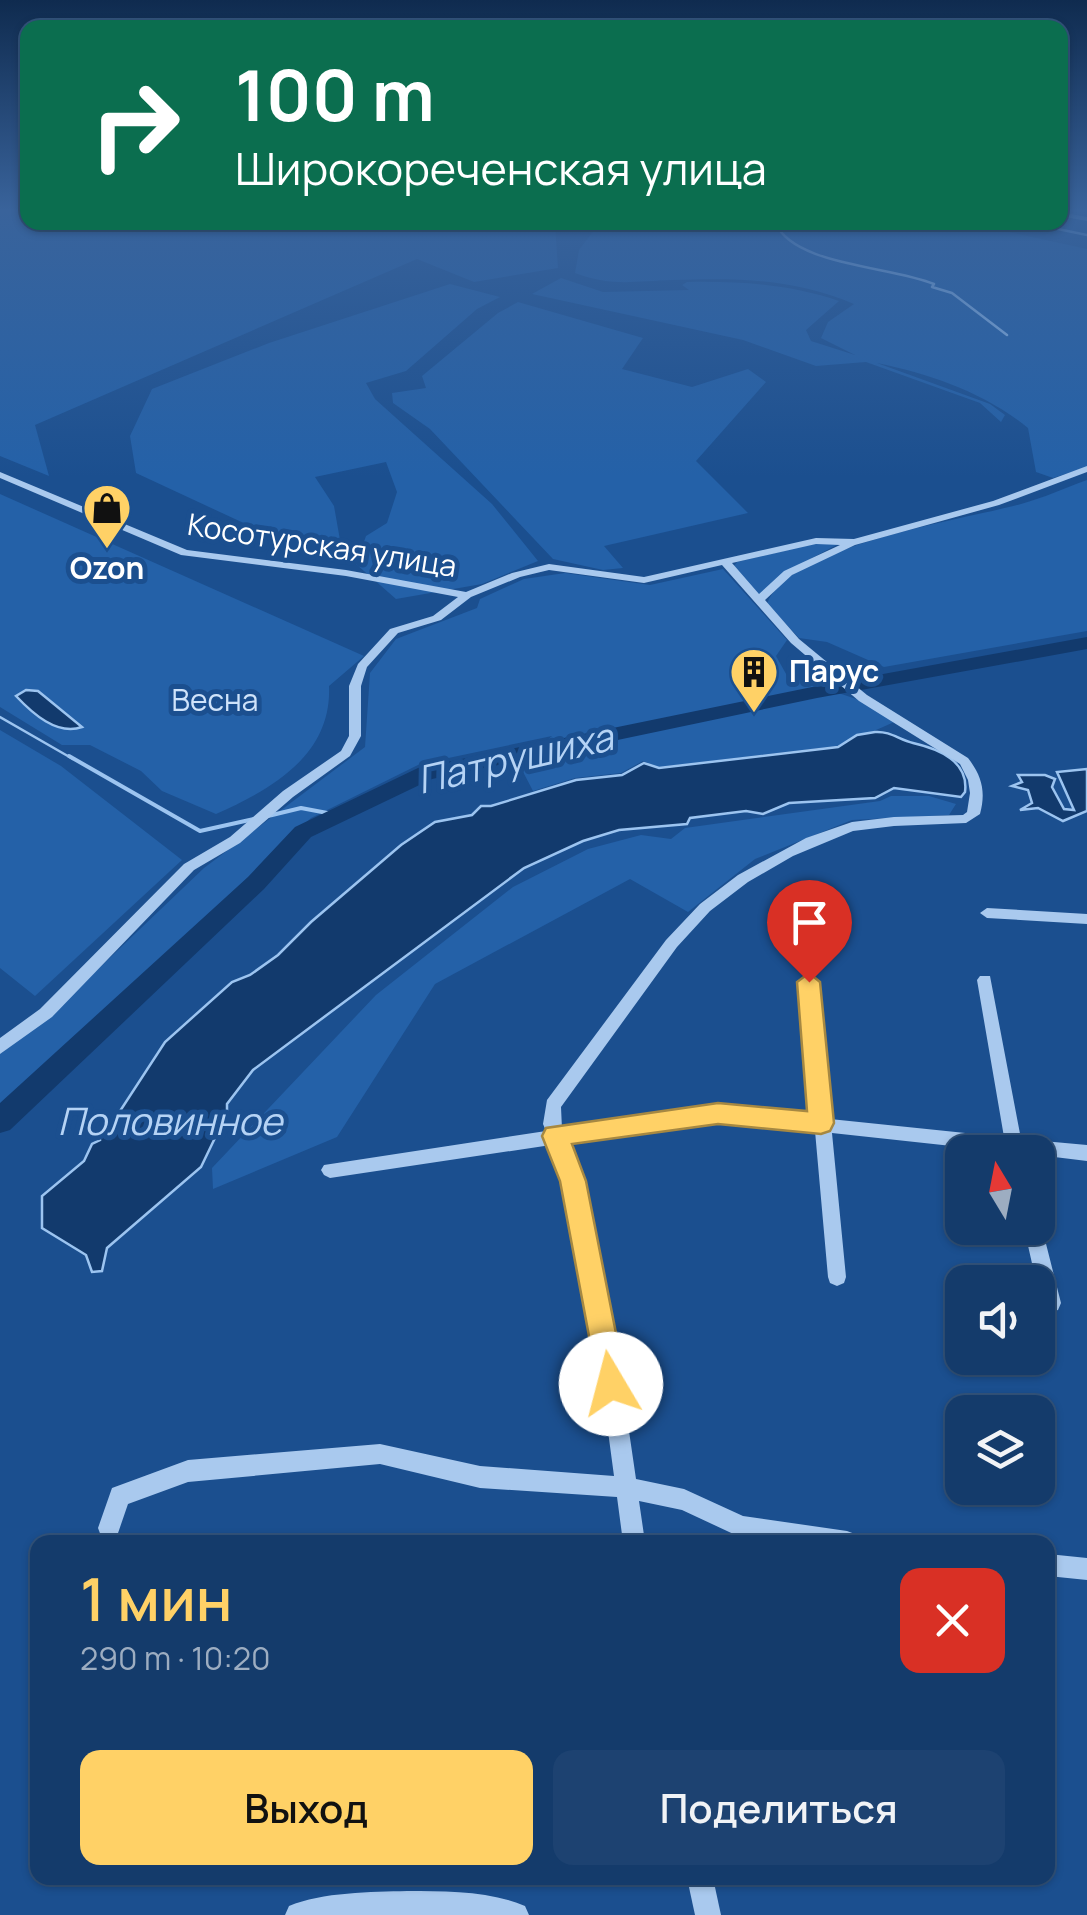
<!DOCTYPE html>
<html lang="ru">
<head>
<meta charset="utf-8">
<style>
	body { margin:0; font-family:Manrope,sans-serif; background:#1d4271; color:#f1f3f6; height:100vh; display:flex; flex-direction:column; font-size:38px; white-space:nowrap }
	* { box-sizing:border-box; margin:0 }
	p { font-size:32px; color:#9dadc1 }
	.icon { flex:none; width:55px; height:55px; fill:none; stroke:currentColor; stroke-width:2; stroke-linecap:round; stroke-linejoin:round }
	.map { position:relative; flex:1; overflow:hidden }
	.details { position:absolute; left:30px; top:1535px; width:1025px; height:350px; display:flex; flex-direction:column; background:#143b6b; border-radius:20px; box-shadow:0 2px 8px #0004,0 0 0 2px #33557e }
	.details>* { flex:none }
	.banner { position:absolute; left:20px; top:20px; width:1048px; height:210px; border-radius:20px; box-shadow:0 2px 8px #0004,0 0 0 2px #33557e; background:#0b6e4f; color:#fff; overflow:hidden }
	.needle { width:65px; rotate:350deg }
	.tools { position:absolute; left:945px; top:1135px; display:grid; gap:20px }
	.tools a { display:grid; place-items:center; width:110px; height:110px; border-radius:20px; background:#143b6b; box-shadow:0 2px 8px #0004,0 0 0 2px #33557e; font-size:50px }
	.pin { position:absolute; display:grid; place-items:center; width:85px; height:85px; color:#fff; margin:-102px -42px; border-radius:50% 50% 50% 0; rotate:-45deg; box-shadow:0 0 10px #0007 }
	.pin .icon { rotate:45deg }
	.me { position:absolute; width:110px; margin:-55px; rotate:352deg; stroke-linejoin:round; filter:drop-shadow(0 0 8px #0008) }
	.turn { display:flex; align-items:center; gap:35px; height:210px; padding:0 50px; font-size:45px }
	.turn .icon { width:130px; height:130px; stroke-width:2.5 }
	.turn b { display:block; font-size:70px; line-height:85px }
	.round { display:grid; place-items:center; flex:none; width:105px; height:105px; border-radius:20px; background:#1d4271 }
	.overview { display:flex; align-items:center; justify-content:space-between; height:170px; padding:0 50px }
	h1 { font-size:60px; font-weight:600; line-height:75px; color:#ffd166 }
	.cta { display:flex; gap:20px; margin-top:auto; padding:20px 50px }
	.cta a { flex:1; height:115px; border-radius:20px; background:#ffd166; color:#111; font-size:40px; font-weight:600; line-height:115px; text-align:center }
	.cta a+a { background:#1d4271; color:#f1f3f6 }
	.map>svg:first-child { display:block }
	.green { fill:#2461a8 }
	.water { fill:#123a6d; stroke:#9cc4f0; stroke-width:2.5 }
	.lines { fill:none; stroke-linecap:round; stroke-linejoin:round }
	.stream-far1 { stroke:#9cc4f0; stroke-width:2.5 }
	.stream { stroke:#9cc4f0; stroke-width:4 }
	.river { fill:#123a6d; fill-rule:evenodd }
	.minor { fill:#a9c9ee; fill-rule:evenodd }
	.route { fill:#ffd166; stroke:#a68842; stroke-width:2.5 }
	.labels { text-anchor:middle; stroke-width:10; stroke-linejoin:round; paint-order:stroke }
	.far-street-label { font-size:30px; fill:#fff; stroke:#1b4f8f }
	.far-poi-label { font-size:30px; font-weight:bold; fill:#fff; stroke:#1b4f8f }
	.far-park-label { font-size:30px; fill:#cfe3fa; stroke:#1b4f8f }
	.water-label { font-size:38px; font-style:italic; fill:#b5d3f5; stroke:#1b4f8f }
</style>
</head>
<body>
<div class="map">
<svg width="1087" height="1915" viewBox="0 0 1087 1915">
	<rect width="100%" height="100%" fill="#1b4f8f"/>
	<g class="green">
		<path d="M0,209H27L28,222L555,223L558,268L474,282L417,259L35,425L49,476L0,456Z"/>
		<path d="M579,223H967L1087,249V467L1053,478L1036,472L1028,428C985,393 931,374 877,363L990,404L1005,415L1001,422L980,403L866,362L816,366L743,340L532,294L561,278L603,292L689,290L682,285L687,282C739,281 789,284 839,301L806,330L811,341L855,355L821,338L828,322L854,304C793,278 738,278 673,280C634,281 612,287 575,273L579,250L595,229Z"/>
		<path d="M450,284L500,297L477,309L406,371L366,383L375,399L492,504L538,561L482,584L396,599L356,564L366,536L387,523L397,492L386,462L315,477L334,506L340,540L265,533L136,473L130,436L152,389L269,343Z"/>
		<path d="M518,302L643,338L622,369L692,387L748,369L766,382L696,461L748,513L604,546L623,568L603,570L553,559L430,429L393,403L392,393L426,388L422,376L498,313Z"/>
		<path d="M1087,480V631L884,667L827,642L799,638L767,604C788,545 963,520 1021,504C1043,498 1065,488 1087,480Z"/>
		<path d="M0,494L364,656L329,686C332,755 272,789 216,814L162,791L141,771L90,745H62L0,707Z"/>
		<path d="M821,542H842L784,573L760,596L733,567L737,562Z"/>
		<path d="M723,569L787,640L776,656L790,681L800,680L868,703L898,720C877,731 857,736 837,746L659,767L643,761L621,773L575,778L533,791L519,764L552,736L420,764L311,818L0,1111V1054L53,1012L204,868L365,747L370,673L396,639L477,608L480,599L524,579L565,573L650,585Z"/>
		<path d="M0,730L61,766L182,860L35,996L0,968Z"/>
		<path d="M891,796H929L956,804L949,815L852,820L755,859L688,912L630,879L435,984L337,1137L213,1189L212,1168L376,995L513,887L588,849L641,835L671,839L685,828L880,801Z"/>
	</g>
	<g class="water">
		<path d="M26,690L38,691L82,727C57,736 32,713 16,696Z"/>
		<path d="M875,732C891,731 899,740 913,743C939,749 969,761 965,792L961,797L894,788L875,798L789,803L763,814L746,811L690,818L687,824L619,830L583,841L524,868L253,1070L227,1104V1113L201,1167L107,1248L102,1271L92,1272L86,1255L42,1228V1196L84,1161L92,1144L100,1140L99,1132L109,1128L165,1042L232,982L250,975L278,955L311,922L401,845L435,822L472,815L481,806H491L576,780L622,775L644,763L659,768L838,747L857,735Z"/>
		<path d="M1087,769V811L1063,821L1038,808L1020,810L1032,803L1028,790L1012,786L1022,782L1018,775H1045L1055,779L1052,787L1064,809L1074,810L1057,772Z"/>
	</g>
	<g class="lines">
		<g class="stream-far1">
			<path d="M775,222C793,266 892,266 934,284L932,287L952,293L1007,335"/>
			<path d="M1024,222L1087,235"/>
			<path d="M0,717L73,759"/>
		</g>
		<g class="stream">
			<path d="M69,756L200,831L254,819"/>
			<path d="M268,816L301,808L338,815"/>
		</g>
		<path class="river" d="M1087,637V649L817,698L432,779L311,837L264,889L10,1130L0,1133V1103L248,877L295,827L418,768L817,686Z"/>
		<g class="minor">
			<path d="M1060,212L1087,217V221L1060,216Z"/>
			<path d="M1087,466V472L999,505L855,545L792,575L765,600L799,639L867,695L968,758C982,776 986,792 980,814L966,823L894,826L853,831L793,856L748,882L710,911L677,947L561,1107L562,1129L718,1107L813,1117L801,982L804,978H814L817,982L830,1119L1004,1137L977,980L980,976H990L1021,1139L1087,1145V1161L1038,1155V1152H1007L832,1133L846,1277L844,1283L837,1286L830,1283L828,1277L815,1131L718,1121L568,1143L582,1181L617,1349L636,1479L684,1489L743,1516L847,1531L855,1534L858,1542H774L742,1538L682,1510L639,1501L645,1542H623L617,1497L480,1488L380,1464L188,1482L128,1504L117,1536L109,1539L101,1536L98,1528L112,1488L188,1460L380,1444L480,1466L614,1476L597,1349L564,1181L551,1145L330,1178L324,1175L321,1170L324,1165L546,1131L543,1124L547,1100L666,940L700,904L738,875L806,838L852,822L894,817L963,815L967,812L970,793L968,780L960,764L859,701L791,643L722,565L644,583L549,570L520,577L471,597L441,620L398,633L367,667L361,686V736L350,756L293,797L240,843L194,870L52,1017L0,1054V1038L40,1009L184,864L230,837L283,791L341,751L349,736V686L358,664L390,629L433,616L458,597L346,576L181,555L0,478V472L187,550L346,570L466,592L512,573L549,564L644,577L816,538L854,539L993,501ZM816,544L840,545L784,571L759,594L732,563Z"/>
			<path d="M987,908L1087,914V924L987,918L980,913Z"/>
			<path d="M1038,1221L1042,1228L1061,1303L1058,1310L1051,1312L1044,1310L1041,1303L1024,1228H1038Z"/>
			<path d="M1048,1554L1087,1558V1580L1048,1576Z"/>
			<path d="M687,1878H713L721,1915H695Z"/>
			<path d="M407,1891C446,1891 490,1891 525,1906L529,1915H285L289,1906C322,1892 372,1892 407,1891Z"/>
		</g>
	</g>
	<linearGradient id="sky" x2="0" y2="1"><stop stop-color="#0f2b4f"/><stop offset="0.44" stop-color="#39639b"/><stop offset="1" stop-color="#39639b" stop-opacity="0"/></linearGradient>
	<rect width="1087" height="477" fill="url(#sky)"/>
	<path class="route" d="M809,973L820,982L834,1123L830,1131L821,1134L718,1124L572,1144L586,1181L626,1384L622,1395L611,1399L600,1395L560,1181L542,1136L546,1128L718,1103L807,1111L797,982Z"/>
	<defs>
		<g id="shop-pin" transform="scale(2.5)"><path d="M0 17L-7.5 6A9.5 9.5 0 1 1 7.5 6Z" fill="#ffd166" stroke="#1b4f8f"/><path d="M-5-2.5h2.3a2.7 3.5 0 0 1 5.4 0H5L5.5 6h-11ZM-1.5-2.5h3a1.5 2.3 0 0 0-3 0Z" fill="#111"/></g>
		<g id="building-pin" transform="scale(2.5)"><path d="M0 17L-7.5 6A9.5 9.5 0 1 1 7.5 6Z" fill="#ffd166" stroke="#1b4f8f"/><path d="M-4-6H4V6H1V3H-1V6H-4ZM-2.5-4.3h1.7v1.8h-1.7ZM.8-4.3h1.7v1.8H.8ZM-2.5-1h1.7V.8h-1.7ZM.8-1h1.7V.8H.8Z" fill="#111"/></g>
	</defs>
	<g fill-rule="evenodd">
		<use href="#shop-pin" x="107" y="508"/>
		<use href="#building-pin" x="754" y="672"/>
	</g>
	<g class="labels">
		<g class="far-street-label">
			<text transform="translate(322 546) rotate(9)" y="10">Косотурская улица</text>
		</g>
		<g class="far-poi-label">
			<text x="107" y="579">Ozon</text>
			<text x="789" y="682" text-anchor="start">Парус</text>
		</g>
		<g class="far-park-label">
			<text x="215" y="711">Весна</text>
		</g>
		<g class="water-label">
			<text transform="translate(515 759) rotate(-13)" y="13">Патрушиха</text>
			<text x="170" y="1135">Половинное</text>
		</g>
	</g>
</svg>
<div class="tools">
<a><svg class="needle" viewBox="-14 -14 28 28"><path d="M0-13l5 13h-10z" fill="#e53935"/><path d="M0 13l5-13h-10z" fill="#9dadc1"/></svg></a>
<a><svg class="icon" aria-label="sound" viewBox="0 0 24 24"><path d="M4 9h4l5-4v14l-5-4H4zM17 9q2 3 0 6"/></svg></a>
<a><svg class="icon" aria-label="layers" viewBox="0 0 24 24"><path d="M12 4l9 5-9 5-9-5zM3 14l9 5 9-5"/></svg></a>
</div>
<div class="pin" style="left:809px;top:982px;background:#d93025"><svg class="icon" aria-label="arrive" viewBox="0 0 24 24"><path d="M6 21V4h12l-3 4 3 4H6"/></svg></div>
<svg class="me" style="left:611px;top:1384px" viewBox="-20 -20 40 40"><circle r="19" fill="#fff"/><path d="M0-13L10 11 0 6-10 11z" fill="#ffd166"/></svg>
<div class="banner">
<div class="turn"><svg class="icon" aria-label="right" viewBox="0 0 24 24"><path d="M7 20v-9h11M14 6l5 5-5 5"/></svg><div><b>100 m</b>Широкореченская улица</div></div>
</div>
<section class="details">
<div class="overview"><div><h1>1 мин</h1><p>290 m · 10:20</p></div><a class="round" style="background:#d93025;color:#fff"><svg class="icon" aria-label="close" viewBox="0 0 24 24"><path d="M6 6l12 12M18 6L6 18"/></svg></a></div>
<div class="cta"><a>Выход</a><a>Поделиться</a></div>
</section>
</div>
</body>
</html>
